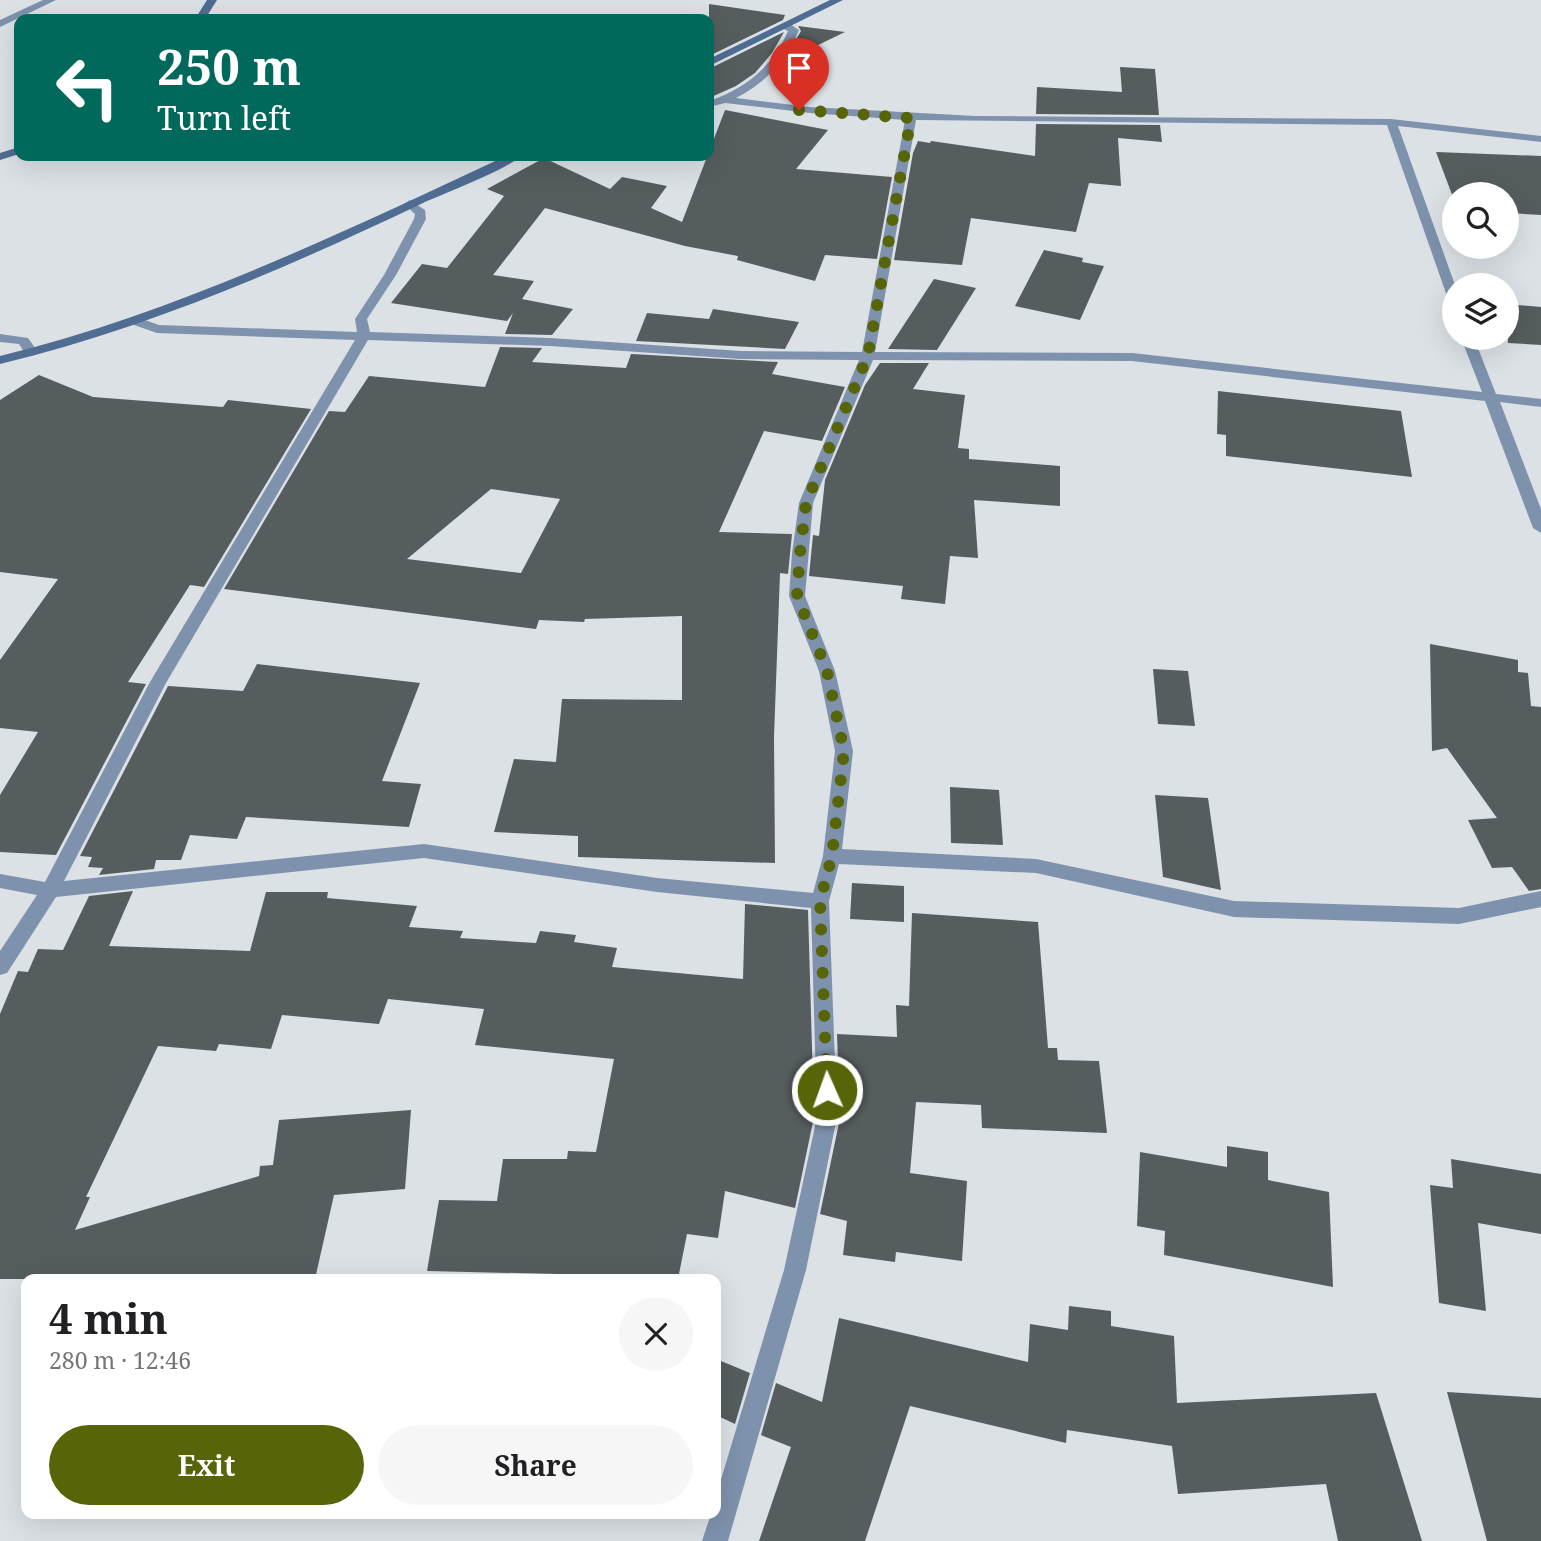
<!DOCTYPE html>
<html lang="en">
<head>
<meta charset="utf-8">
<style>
	body { margin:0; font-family:"Noto Serif",serif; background:#f6f6f6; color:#202124; height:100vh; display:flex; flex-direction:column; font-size:26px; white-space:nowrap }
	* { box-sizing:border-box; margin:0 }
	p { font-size:23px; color:#757577 }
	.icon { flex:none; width:38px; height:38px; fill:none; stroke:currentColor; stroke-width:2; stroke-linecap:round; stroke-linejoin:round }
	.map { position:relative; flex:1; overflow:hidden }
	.side { position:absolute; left:21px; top:1274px; width:700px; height:245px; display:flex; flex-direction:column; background:#fff; border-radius:14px; box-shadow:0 7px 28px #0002 }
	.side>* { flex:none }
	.banner { position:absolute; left:14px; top:14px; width:700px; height:147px; border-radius:14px; box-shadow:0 7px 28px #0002; background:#00695c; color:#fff; overflow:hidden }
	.fabs { position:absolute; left:1442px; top:182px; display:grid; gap:14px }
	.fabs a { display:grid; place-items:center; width:77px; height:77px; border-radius:50%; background:#fff; box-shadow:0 7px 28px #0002; font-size:35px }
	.pin { position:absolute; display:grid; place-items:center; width:60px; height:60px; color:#fff; margin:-72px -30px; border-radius:50% 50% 50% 0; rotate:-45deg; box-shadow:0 0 7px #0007 }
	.pin .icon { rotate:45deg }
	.me { position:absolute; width:77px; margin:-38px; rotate:358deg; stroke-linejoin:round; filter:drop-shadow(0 0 5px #0008) }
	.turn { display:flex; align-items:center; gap:24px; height:147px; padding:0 28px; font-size:32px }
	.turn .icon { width:91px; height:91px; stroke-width:2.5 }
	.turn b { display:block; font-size:49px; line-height:60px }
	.round { display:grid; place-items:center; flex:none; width:74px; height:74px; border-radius:37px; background:#f6f6f6 }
	.head { display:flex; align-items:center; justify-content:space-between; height:119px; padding:0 28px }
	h1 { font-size:42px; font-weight:700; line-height:52px }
	.primary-button { display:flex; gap:14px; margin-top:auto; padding:14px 28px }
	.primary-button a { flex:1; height:80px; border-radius:42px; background:#576407; color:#fff; font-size:28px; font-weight:700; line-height:80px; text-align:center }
	.primary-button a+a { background:#f6f6f6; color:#202124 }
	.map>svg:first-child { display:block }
	.building { fill:#565d5e; fill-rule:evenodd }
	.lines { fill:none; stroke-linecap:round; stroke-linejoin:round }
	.street { fill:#7e92ad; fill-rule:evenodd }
	.secondary { fill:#4f6c92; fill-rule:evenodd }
	.route { stroke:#576407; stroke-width:12; stroke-dasharray:0 21.6 }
</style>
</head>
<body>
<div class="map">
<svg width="1541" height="1541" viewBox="0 0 1541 1541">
	<rect width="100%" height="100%" fill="#dbe1e5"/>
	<g class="building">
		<path d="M709,4L785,15L783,20L709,56Z"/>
		<path d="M798,26L845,32L783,62L801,31Z"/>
		<path d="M784,32L772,53L755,73L736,86L709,98V69Z"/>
		<path d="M1120,67L1155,69L1159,115L1036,114L1037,87L1122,92Z"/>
		<path d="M725,110L828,130L796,169L892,177L877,259L825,255L815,281L737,260L738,256L685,246L545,208L493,275L534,281L522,299L573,309L552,335L505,334L513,313L507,321L391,303L422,264L447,268L504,196L487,189L544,158L610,189L622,177L667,186L651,208L682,222Z"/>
		<path d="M1036,124L1160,125L1162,142L1118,138L1121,186L1089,183L1076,232L971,218L962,265L894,260L913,153L918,141L930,143L931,141L1035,156Z"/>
		<path d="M1436,152L1541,156V215L1507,213V194H1454V200Z"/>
		<path d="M1044,250L1083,258L1082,262L1104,266L1080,320L1015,306Z"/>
		<path d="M934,279L976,288L937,350L888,349Z"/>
		<path d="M1507,304L1541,307V345L1508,343Z"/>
		<path d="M713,309L799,322L785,349L636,341L647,313L709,319Z"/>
		<path d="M500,347L542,348L532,362L626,368L631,354L778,362L772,374L845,387L822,441L764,431L719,532L792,534L788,574L780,573L774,737L775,863L578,857V836L494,832L514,759L556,762L562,699L682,700V616L585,619L584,622L539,620L536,629L224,589L329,411L345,412L369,376L485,387ZM491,489L560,499L521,573L407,559Z"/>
		<path d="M880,363H929L913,389L965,395L958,448L969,449V459L1060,466V506L974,500L978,558L950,556L945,604L901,599L903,586L809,576L813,535L819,536L825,480L865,385Z"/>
		<path d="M39,375L93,397L223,407L228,400L311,409L204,587L190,585L128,682L146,684L56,855L0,852V795L38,732L0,728V660L58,579L0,572V400Z"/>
		<path d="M1218,391L1401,411L1412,477L1226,456V435L1217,434Z"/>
		<path d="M1430,644L1518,660V672L1528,673L1531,706L1541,707V889L1529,891L1512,867L1492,868L1468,820L1497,818L1447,748L1432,751Z"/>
		<path d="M257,664L420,683L382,781L421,784L409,827L246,817L237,839L190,835L181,860H156L154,869L99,875L103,868L88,867L92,857L80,856L168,686L243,691Z"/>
		<path d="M1153,669L1188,671L1195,726L1158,724Z"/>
		<path d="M950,787L999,790L1003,845L951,843Z"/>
		<path d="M1155,795L1208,798L1221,890L1163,877Z"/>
		<path d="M852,883L904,886V922L850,919Z"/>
		<path d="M133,891L109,946L250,951L266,892H328L327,898L417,906L409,927L463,931L460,938L536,943L540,931L576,935L574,942L617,948L612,967L743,979L745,904L808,910L814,1117L795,1208L725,1191L718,1238L687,1234L678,1279H558L559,1274L427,1271L439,1200L497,1201L503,1159H567L568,1151L596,1152L614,1059L475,1045L484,1009L388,999L379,1024L282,1015L271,1049L219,1044L216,1051L158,1046L86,1197H90L75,1230L259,1176L260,1166L273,1165L279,1120L411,1110L405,1189L334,1195L315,1279H0V1014L18,971L28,972L38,949L63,950L89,896Z"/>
		<path d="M912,913L1038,922L1048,1048H1057L1058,1060L1099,1061L1107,1133L982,1128L981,1105L916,1102L910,1173L967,1181L962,1261L896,1252L895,1262L843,1255L847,1221L820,1214L840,1118L837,1034L897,1037L896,1005L909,1006Z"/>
		<path d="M1227,1146L1268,1152V1180L1329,1192L1333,1287L1164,1255L1165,1231L1137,1226L1140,1152L1227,1167Z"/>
		<path d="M1451,1159L1541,1174V1234L1478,1223L1486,1311L1439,1303L1430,1185L1453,1188Z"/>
		<path d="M1069,1306L1111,1311V1326L1174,1336L1177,1403L1376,1393L1422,1541H1338L1326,1484L1178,1494L1172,1446L1067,1430L1066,1443L910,1406L865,1541H759L791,1447L761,1435L776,1383L822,1402L839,1318L1028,1362L1030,1324L1068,1330Z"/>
		<path d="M716,1359L750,1373L735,1424L716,1415Z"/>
		<path d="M1447,1392L1541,1398V1541H1487Z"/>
	</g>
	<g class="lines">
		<g class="street">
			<path d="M43,0H56L0,27V20Z"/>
			<path d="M782,24H790L799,30C786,60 766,83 736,98L810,107L975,116L1391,119L1541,136V142L1398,126L1455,285L1454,303L1448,299L1387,125L916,120L875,352L1132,353L1482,392L1461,338H1474L1496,394L1541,399V407L1500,402L1541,509V533L1533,528L1485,401L1132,361L873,360L813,503L805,596L835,671L853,751L842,849L1036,859L1234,901L1459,908L1541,891V907L1459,924L1234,917L1036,873L839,864L829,901L837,1117L806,1270L728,1541H702L711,1514H716V1496L784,1270L817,1117L811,908L657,892L424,858L56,897L7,973L0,975V951L37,895L0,888V874L45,882L150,682L355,340L157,333L134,325V319L139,318L159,325L357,332L355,319L384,275L414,219L415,214L404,204L410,200L425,210L426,219L396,275L367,319L370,332L550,338L741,351L862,352L905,120L810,113L725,103L709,107V101C745,89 773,66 788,31L782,28ZM368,340L550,346L741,359L859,360L799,503L792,553L789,596L819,671L835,751L823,856L813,893L657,878L424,844L64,881L166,683Z"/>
			<path d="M0,334L28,338L38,352L36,355H26L19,344L0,342Z"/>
		</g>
		<g class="secondary">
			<path d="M207,0H217L205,19H195Z"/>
			<path d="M830,0H843L709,66V59Z"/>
			<path d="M19,147V154L0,160V153Z"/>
			<path d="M506,156H521C504,171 445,193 421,204C282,270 150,327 0,364V356C178,312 341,233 506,156Z"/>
		</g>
	</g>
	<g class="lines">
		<path class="route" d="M799,110L911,118L868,355L806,503L800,553L797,596L827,671L844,751L832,856L820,901L827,1090"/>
	</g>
</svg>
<div class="fabs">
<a><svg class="icon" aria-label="search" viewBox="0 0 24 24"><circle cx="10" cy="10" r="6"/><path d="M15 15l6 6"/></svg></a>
<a><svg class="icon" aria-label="layers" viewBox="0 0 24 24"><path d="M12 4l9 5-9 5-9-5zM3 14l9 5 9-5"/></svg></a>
</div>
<div class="pin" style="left:799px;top:110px;background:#d93025"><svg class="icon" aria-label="arrive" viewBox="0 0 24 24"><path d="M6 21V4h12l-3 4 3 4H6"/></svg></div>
<svg class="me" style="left:827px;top:1090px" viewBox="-20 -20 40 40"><circle r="17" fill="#576407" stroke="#fff" stroke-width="3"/><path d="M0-11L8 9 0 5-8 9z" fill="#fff"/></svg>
<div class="banner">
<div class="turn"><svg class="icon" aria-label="left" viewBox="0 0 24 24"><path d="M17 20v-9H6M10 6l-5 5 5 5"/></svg><div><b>250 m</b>Turn left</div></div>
</div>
<section class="side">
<div class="head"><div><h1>4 min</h1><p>280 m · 12:46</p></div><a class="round"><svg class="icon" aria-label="close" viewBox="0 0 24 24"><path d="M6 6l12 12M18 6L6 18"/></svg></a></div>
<div class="primary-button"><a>Exit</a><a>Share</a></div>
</section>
</div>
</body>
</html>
